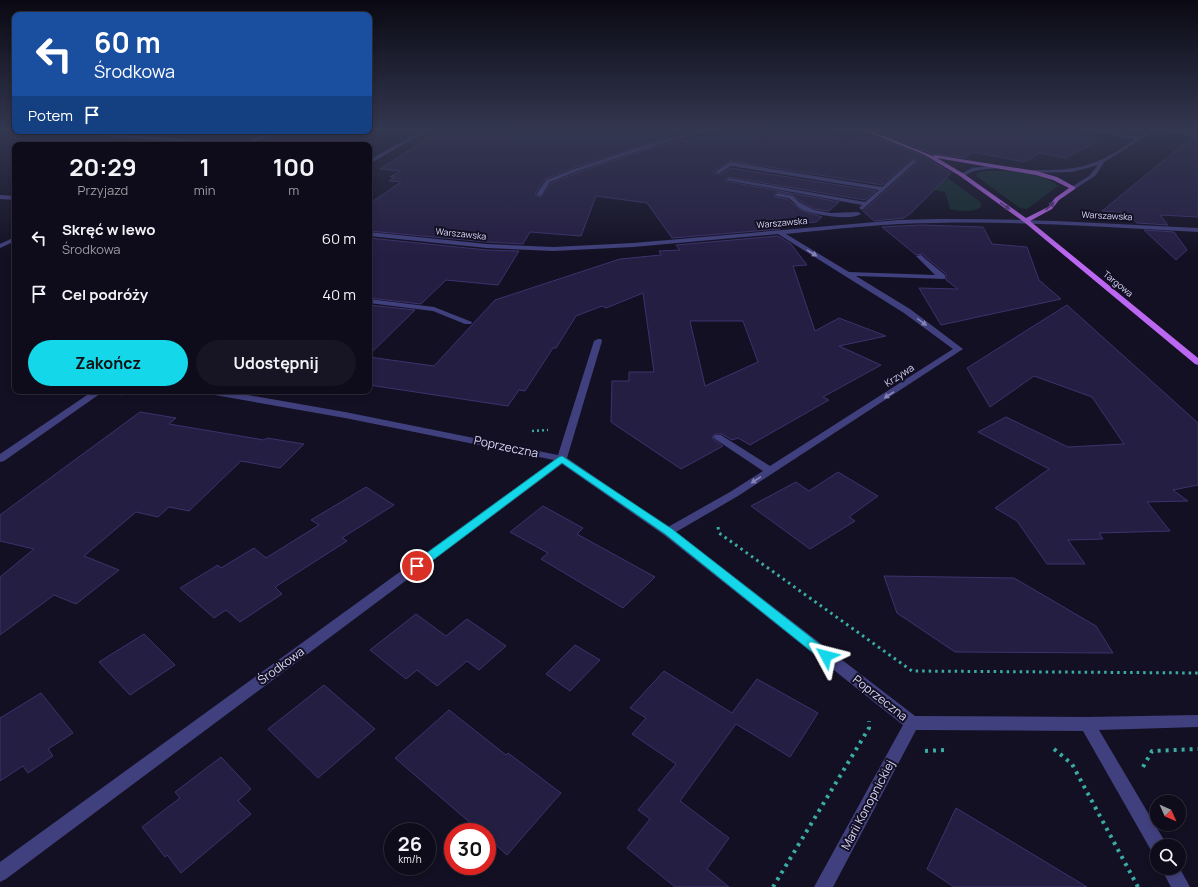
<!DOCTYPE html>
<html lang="pl">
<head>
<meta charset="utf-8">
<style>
	body { margin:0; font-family:Manrope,sans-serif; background:#171523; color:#f1f3f6; height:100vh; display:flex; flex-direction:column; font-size:15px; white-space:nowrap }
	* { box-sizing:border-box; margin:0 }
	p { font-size:13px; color:#9b9ba2 }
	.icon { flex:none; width:22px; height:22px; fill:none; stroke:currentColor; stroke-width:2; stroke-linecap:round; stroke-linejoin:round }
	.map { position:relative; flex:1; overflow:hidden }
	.sheet { position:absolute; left:12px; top:142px; width:360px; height:252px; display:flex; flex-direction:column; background:#0e0c1a; border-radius:8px; box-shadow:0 2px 6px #0003,0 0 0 1px #2e2c39 }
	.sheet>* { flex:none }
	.banner { position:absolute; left:12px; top:12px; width:360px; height:122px; border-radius:8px; box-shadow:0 2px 6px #0003,0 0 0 1px #2e2c39; background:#1a4fa0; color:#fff; overflow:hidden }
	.needle { width:26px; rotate:135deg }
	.buttons { position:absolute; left:1150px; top:795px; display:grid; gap:8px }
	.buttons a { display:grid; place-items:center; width:36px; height:36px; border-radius:50%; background:#0e0c1a; box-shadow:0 2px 6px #0003,0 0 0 1px #2e2c39; font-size:20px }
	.speed { position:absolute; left:384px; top:823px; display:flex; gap:8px; font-size:20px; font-weight:700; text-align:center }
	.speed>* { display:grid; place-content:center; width:52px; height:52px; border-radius:50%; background:#0e0c1a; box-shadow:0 2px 6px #0003,0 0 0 1px #2e2c39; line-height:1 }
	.speed small { font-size:10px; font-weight:400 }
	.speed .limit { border:6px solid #d22; background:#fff; color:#111 }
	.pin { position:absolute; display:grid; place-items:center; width:34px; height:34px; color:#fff; margin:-17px; border:2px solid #fff; border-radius:50%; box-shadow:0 1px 4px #0007 }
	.me { position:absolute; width:44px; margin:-22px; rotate:308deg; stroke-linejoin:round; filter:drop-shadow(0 0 3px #0008) }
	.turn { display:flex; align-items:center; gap:14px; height:84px; padding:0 16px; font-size:18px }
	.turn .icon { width:52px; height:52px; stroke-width:2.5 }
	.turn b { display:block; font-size:28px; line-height:34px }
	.then { display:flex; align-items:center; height:38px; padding:0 16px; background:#0003; gap:8px; font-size:15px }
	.eta { display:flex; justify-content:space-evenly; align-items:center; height:68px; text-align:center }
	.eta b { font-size:24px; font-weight:700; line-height:28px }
	.action { display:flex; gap:8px; margin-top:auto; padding:8px 16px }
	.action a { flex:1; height:46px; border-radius:24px; background:#14d7e9; color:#111; font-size:16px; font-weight:700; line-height:46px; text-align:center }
	.action a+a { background:#171523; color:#f1f3f6 }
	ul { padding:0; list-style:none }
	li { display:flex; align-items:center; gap:12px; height:56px; padding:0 16px }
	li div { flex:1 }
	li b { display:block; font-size:15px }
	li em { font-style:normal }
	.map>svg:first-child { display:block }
	.green { fill:#142d2c }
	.building { fill:#251e43; stroke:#3d326d; fill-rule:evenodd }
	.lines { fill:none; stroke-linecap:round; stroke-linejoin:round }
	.path-far3 { stroke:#3aaca4; stroke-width:1.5; stroke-dasharray:1 1.5; stroke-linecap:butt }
	.path-far2 { stroke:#3aaca4; stroke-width:2.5; stroke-dasharray:2 3; stroke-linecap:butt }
	.path-far1 { stroke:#3aaca4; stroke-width:3; stroke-dasharray:2.5 4; stroke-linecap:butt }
	.path { stroke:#3aaca4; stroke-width:4; stroke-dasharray:3 5; stroke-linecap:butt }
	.minor { fill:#41407e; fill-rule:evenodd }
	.major { fill:#bc67f2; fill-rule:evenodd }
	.oneway { fill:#5f3780 }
	.oneway2 { fill:#8684b6 }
	.route { fill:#14d7e9; stroke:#0d8c97 }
	.labels { text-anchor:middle; stroke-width:4; stroke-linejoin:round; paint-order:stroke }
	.far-street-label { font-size:9px; fill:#dad6fb; stroke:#131023 }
	.street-label { font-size:10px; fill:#dad6fb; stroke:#131023 }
	.near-street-label { font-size:12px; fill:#dad6fb; stroke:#131023 }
</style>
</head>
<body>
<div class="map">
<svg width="1198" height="887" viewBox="0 0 1198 887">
	<rect width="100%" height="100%" fill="#131023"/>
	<g class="green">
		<path d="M934,168L979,201L981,203V207C971,213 960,211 950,209L945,192L924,188Z"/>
		<path d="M986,171C1005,170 1044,172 1058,186L1027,209L1020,208L976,176L978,173Z"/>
	</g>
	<g class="building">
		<path d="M440,130H660L673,136L573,168L545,179L535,194L536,196L541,197L551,183L579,172L651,148L681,140L685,141L752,130H763L780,136L792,132L797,134L818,131L849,140L873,136L922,155L951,173L911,213L904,218L874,221L863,211L918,162L917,160L911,159L882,185L730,161L714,171V173L721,174L731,168L876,191L865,200L728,177L725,181L839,202L829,211L814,209L800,201L793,195L777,192L774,195L776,197L787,199L803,211L822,217L816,222L777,225L780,229L672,238L647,203L596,196L581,236L530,232L523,244L487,242L369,231V204L401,182L389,181L395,177H390L400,171L380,169Z"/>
		<path d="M907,130H1083L1075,135L1100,139L1066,158L1040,153L1024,162L972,152L965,158L933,154L883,134Z"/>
		<path d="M1191,138L1198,139V217L1160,215L1168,225L1137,223L1126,213L1102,211Z"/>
		<path d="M921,225L983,227L992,244L1027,247L1039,280L1061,299L941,325L919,288L958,289L946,280V274L922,254L916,255L882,227Z"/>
		<path d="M1144,230L1174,232L1187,250L1176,260Z"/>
		<path d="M778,236L791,244L807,265L793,266L815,331L839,318L886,336L839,346L881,365L823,397L829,400L750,445L738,438L732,440L722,434H715L712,438L723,446L681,469L611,422L612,381H629V372H654L643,293L606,308L602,306L576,316L556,348H553L525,391L519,390L508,406L369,385V357L434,366L495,300L620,259L661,255L659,251L680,250L676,245ZM690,321H743L758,362L705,386Z"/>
		<path d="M369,238L487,250L519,251L498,285L446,280L421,304L369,298Z"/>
		<path d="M369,305L415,310L369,355Z"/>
		<path d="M1067,305L1198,423V485L1173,490L1188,501L1147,502L1170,531L1099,533L1103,539L1068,540L1085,564H1047L1017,521L995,508L1049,469L978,432L1006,417L1068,447L1124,444L1092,397L1034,376L990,407L967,368Z"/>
		<path d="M140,412L176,418L169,424L264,440L267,438L304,444L280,468L241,461L189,511L169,507L158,517L136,512L84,556L119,570L76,604L54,595L0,635V577L34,549L0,541V515Z"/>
		<path d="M838,472L878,496L849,517L855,521L810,549L751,506L796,482L809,491Z"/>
		<path d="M366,487L394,505L342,538L347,541L275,587L282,594L240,622L226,610L214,618L180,588L218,565L221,568L254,548L266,558L319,525L311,520Z"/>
		<path d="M543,506L583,528L577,534L655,577L623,608L541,559L548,553L510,532Z"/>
		<path d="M884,576L1014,578L1096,626L1113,653L955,652L897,613Z"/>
		<path d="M416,614L446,636L467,619L506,646L479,670L467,661L437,686L417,670L406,679L370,650Z"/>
		<path d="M144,634L175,665L130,695L99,662Z"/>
		<path d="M575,645L600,660L570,691L546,674Z"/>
		<path d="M664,671L732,713L757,679L818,713L790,757L736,724L680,801L729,838L707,869L729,887H675L627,848L650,819L638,810L676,764L632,734L646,718L630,708Z"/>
		<path d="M324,685L375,729L318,778L268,729Z"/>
		<path d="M41,693L73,733L48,749L53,756L28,773L23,766L0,781V718Z"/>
		<path d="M449,710L506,755L508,753L561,793L507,855L487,837V832H481L395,758Z"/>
		<path d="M221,757L251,789L238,801L251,814L181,873L167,855L165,857L142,827L180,798L175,792Z"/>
		<path d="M956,808L1034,855L1087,887H954L927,869Z"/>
	</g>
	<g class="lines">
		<g class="path-far3">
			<path d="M0,131L20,132"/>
			<path d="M289,143L319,145"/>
		</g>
		<g class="path-far2">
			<path d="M121,394L142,391"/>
			<path d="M532,431L548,430"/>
		</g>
		<path class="path-far1" d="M718,527L719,533L912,671L1198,673"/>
		<g class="path">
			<path d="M1054,749L1072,764L1138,887"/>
			<path d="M925,751L944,750"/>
			<path d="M1143,767L1152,751L1198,749"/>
			<path d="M773,887L869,728V721"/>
		</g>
		<g class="minor">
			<path d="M423,130H429L369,164V160Z"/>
			<path d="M700,130H708L651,147L578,171L550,182L541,196L536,195L546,180L574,169L647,145Z"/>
			<path d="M1090,130H1101L1139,137L1149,130H1155L1104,162L1096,175L1075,189L1070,188L1089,176L1098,165L1072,172L1030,173L1029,172L1032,170C1079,171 1096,166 1135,140Z"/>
			<path d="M1160,130H1171L1198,136V138Z"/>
			<path d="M37,131H60L245,143L272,131H278L251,144L252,145H229Z"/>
			<path d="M912,160L917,161L862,210L859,208L862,205L726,180L729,178L865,202L879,190L731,166L720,173L715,172L730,162L882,187Z"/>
			<path d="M997,165L1000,167L999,168C986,170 975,168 964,176L959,175L972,168Z"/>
			<path d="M778,193L793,196L799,202L814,210L831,213L858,212L861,214C850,221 815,215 803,210C797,207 793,200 788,198C785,197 780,197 776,196L775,195Z"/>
			<path d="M0,195L15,196V200L0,199Z"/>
			<path d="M936,219C1024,218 1111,224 1198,228V232C1111,227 1024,221 937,223C887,223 836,229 786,234L849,272L935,275L916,256L921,255L945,275V279L856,276L910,309L963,349L738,496L676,532L915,716L1087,717L1198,715V727L1099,730L1164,840L1167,846H1157V854L1152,852L1083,731L916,730L833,887H814L903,725L664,535L562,464L6,879L0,882V862L554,460L345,418L209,394L204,391H225L345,412L558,455L594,341L598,339H601L602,341L567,458L668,527L730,492L763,471L715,439L713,437L715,435H721L770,466L953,349L904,313L778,234L633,247L553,251L487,248L369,236V232L487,244L553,247L633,243L899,220Z"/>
			<path d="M15,237V241L0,248V244Z"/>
			<path d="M369,299L434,307L472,322L471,324H465L433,311L369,303Z"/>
			<path d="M93,391H104L4,461L0,462V454Z"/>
			<path d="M1179,867L1190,887H1171L1161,868H1179Z"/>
		</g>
		<path class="major" d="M862,130H869L933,156L935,155L1036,171L1057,177L1075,187V189L1059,200L1052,209L1030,221L1198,358V365L1195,364L1024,222L960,176L923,154ZM937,158L1036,175L1053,180L1069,188L1055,198L1048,207L1026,218L964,174Z"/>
	</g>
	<defs><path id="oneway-solid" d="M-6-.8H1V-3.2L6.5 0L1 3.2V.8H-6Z"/></defs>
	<g class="oneway">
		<use href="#oneway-solid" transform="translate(1005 206) rotate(35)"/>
		<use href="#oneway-solid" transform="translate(1050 206) rotate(-43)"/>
	</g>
	<g class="oneway2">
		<use href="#oneway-solid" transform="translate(812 253) rotate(32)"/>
		<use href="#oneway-solid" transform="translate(922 322) rotate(36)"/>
		<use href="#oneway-solid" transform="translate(889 395) rotate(147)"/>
		<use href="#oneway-solid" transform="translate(756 480) rotate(147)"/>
	</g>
	<linearGradient id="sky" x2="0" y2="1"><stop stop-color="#0a0913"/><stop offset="0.51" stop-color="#333750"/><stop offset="1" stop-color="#333750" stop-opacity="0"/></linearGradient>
	<rect width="1198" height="255" fill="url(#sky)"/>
	<path class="route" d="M562,456L672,529L831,653L833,656L831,660L826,661L822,660L665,534L562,463L421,569H413L412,566L413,563L559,457Z"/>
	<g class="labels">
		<g class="far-street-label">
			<text transform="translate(1107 216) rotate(3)" y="3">Warszawska</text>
			<text transform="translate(782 223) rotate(-5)" y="3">Warszawska</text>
			<text transform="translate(461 234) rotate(6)" y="3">Warszawska</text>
			<text transform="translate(1118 284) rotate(39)" y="3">Targowa</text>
		</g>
		<g class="street-label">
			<text transform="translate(899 375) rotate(-33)" y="4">Krzywa</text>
		</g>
		<g class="near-street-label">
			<text transform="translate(506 447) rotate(12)" y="4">Poprzeczna</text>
			<text transform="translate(281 666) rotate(-36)" y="4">Środkowa</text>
			<text transform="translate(880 698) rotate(38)" y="4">Poprzeczna</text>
			<text transform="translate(868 805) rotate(-62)" y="4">Marii Konopnickiej</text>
		</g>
	</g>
</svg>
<div class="buttons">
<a><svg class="needle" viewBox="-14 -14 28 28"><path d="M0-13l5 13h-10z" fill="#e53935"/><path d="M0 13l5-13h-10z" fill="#9b9ba2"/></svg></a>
<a><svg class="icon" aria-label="search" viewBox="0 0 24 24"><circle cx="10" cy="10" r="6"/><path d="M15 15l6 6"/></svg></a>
</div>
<div class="speed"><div>26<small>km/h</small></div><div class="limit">30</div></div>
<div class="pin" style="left:417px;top:566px;background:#d93025"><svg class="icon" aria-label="arrive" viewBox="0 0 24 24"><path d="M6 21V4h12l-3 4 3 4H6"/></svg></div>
<svg class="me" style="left:826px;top:656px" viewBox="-20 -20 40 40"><path d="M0-17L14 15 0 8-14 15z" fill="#14d7e9" stroke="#fff" stroke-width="4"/></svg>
<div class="banner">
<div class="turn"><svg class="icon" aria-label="left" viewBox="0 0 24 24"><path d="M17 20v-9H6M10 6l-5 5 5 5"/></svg><div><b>60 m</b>Środkowa</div></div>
<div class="then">Potem<svg class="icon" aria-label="arrive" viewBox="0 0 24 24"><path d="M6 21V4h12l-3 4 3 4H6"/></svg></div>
</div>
<section class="sheet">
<div class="eta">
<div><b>20:29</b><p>Przyjazd</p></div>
<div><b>1</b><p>min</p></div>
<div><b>100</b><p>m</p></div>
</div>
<ul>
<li><svg class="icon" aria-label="left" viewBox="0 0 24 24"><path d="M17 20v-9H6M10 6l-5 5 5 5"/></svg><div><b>Skręć w lewo</b><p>Środkowa</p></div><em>60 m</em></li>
<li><svg class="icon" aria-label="arrive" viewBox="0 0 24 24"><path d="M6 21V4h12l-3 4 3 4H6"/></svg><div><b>Cel podróży</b></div><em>40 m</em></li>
</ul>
<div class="action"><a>Zakończ</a><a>Udostępnij</a></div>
</section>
</div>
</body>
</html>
